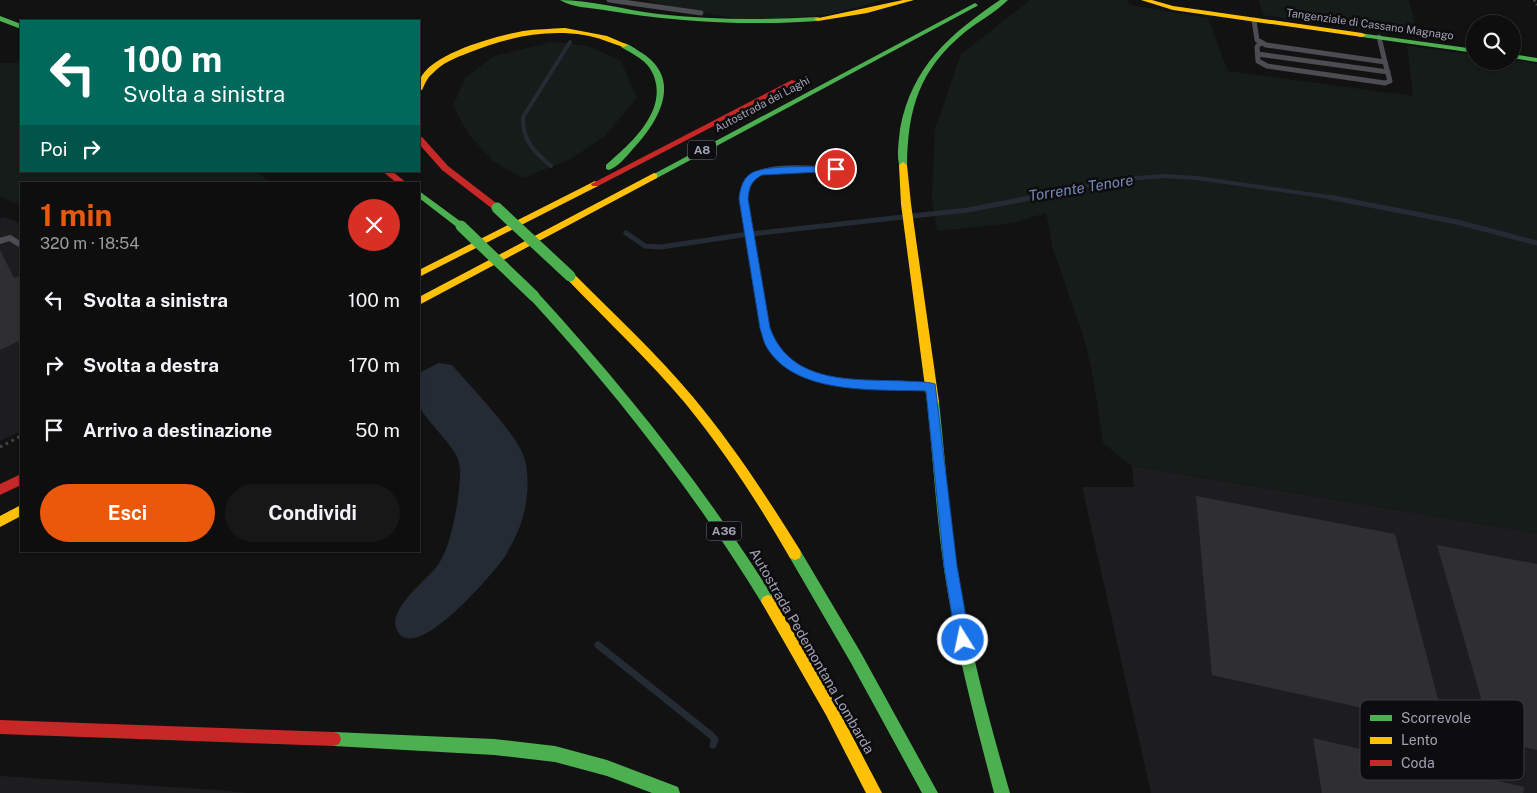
<!DOCTYPE html>
<html lang="it">
<head>
<meta charset="utf-8">
<style>
	body { margin:0; font-family:"Public Sans",sans-serif; background:#171717; color:#f1f3f6; height:100vh; display:flex; flex-direction:column; font-size:19px; white-space:nowrap }
	* { box-sizing:border-box; margin:0 }
	p { font-size:16px; color:#9b9c9e }
	.icon { flex:none; width:28px; height:28px; fill:none; stroke:currentColor; stroke-width:2; stroke-linecap:round; stroke-linejoin:round }
	.map { position:relative; flex:1; overflow:hidden }
	.sheet { position:absolute; left:20px; top:182px; width:400px; height:370px; display:flex; flex-direction:column; background:#0e0e0e; border-radius:0px; box-shadow:0 1px 4px #0004,0 0 0 1px #2e2e2e }
	.sheet>* { flex:none }
	.top-card { position:absolute; left:20px; top:20px; width:400px; height:152px; border-radius:0px; box-shadow:0 1px 4px #0004,0 0 0 1px #2e2e2e; background:#00695c; color:#fff; overflow:hidden }
	.buttons { position:absolute; left:1466px; top:15px; display:grid; gap:10px }
	.buttons a { display:grid; place-items:center; width:55px; height:55px; border-radius:50%; background:#0e0e0e; box-shadow:0 1px 4px #0004,0 0 0 1px #2e2e2e; font-size:25px }
	.pin { position:absolute; display:grid; place-items:center; width:42px; height:42px; color:#fff; margin:-21px; border:2px solid #fff; border-radius:50%; box-shadow:0 1px 5px #0007 }
	.me { position:absolute; width:55px; margin:-28px; rotate:350deg; stroke-linejoin:round; filter:drop-shadow(0 0 4px #0008) }
	.turn { display:flex; align-items:center; gap:18px; height:105px; padding:0 20px; font-size:22px }
	.turn .icon { width:65px; height:65px; stroke-width:2.5 }
	.turn b { display:block; font-size:35px; line-height:42px }
	.then { display:flex; align-items:center; height:48px; padding:0 20px; background:#0003; gap:10px; font-size:19px }
	.round { display:grid; place-items:center; flex:none; width:52px; height:52px; border-radius:26px; background:#171717 }
	.headline { display:flex; align-items:center; justify-content:space-between; height:85px; padding:0 20px }
	h1 { font-size:30px; font-weight:700; line-height:38px; color:#ea580c }
	.cta { display:flex; gap:10px; margin-top:auto; padding:10px 20px }
	.cta a { flex:1; height:58px; border-radius:30px; background:#ea580c; color:#fff; font-size:20px; font-weight:700; line-height:58px; text-align:center }
	.cta a+a { background:#171717; color:#f1f3f6 }
	ul { padding:0; list-style:none }
	li { display:flex; align-items:center; gap:15px; height:65px; padding:0 20px }
	li div { flex:1 }
	li b { display:block; font-size:19px }
	li em { font-style:normal }
	.map>svg:first-child { display:block }
	.built { fill:#1d1c1f }
	.green { fill:#161c19 }
	.water { fill:#252b35 }
	.lines { fill:none; stroke-linecap:round; stroke-linejoin:round }
	.stream-far2 { stroke:#252b35; stroke-width:4 }
	.stream-far1 { stroke:#252b35; stroke-width:5 }
	.stream { stroke:#252b35; stroke-width:7 }
	.building { fill:#2f2f32 }
	.path-far1 { stroke:#47484d; stroke-width:2.5; stroke-dasharray:2 2.5; stroke-linecap:butt }
	.path { stroke:#47484d; stroke-width:3; stroke-dasharray:2.5 4; stroke-linecap:butt }
	.lane-far1 { stroke:#4c4c52; stroke-width:5 }
	.lane { stroke:#4c4c52; stroke-width:6 }
	.fast { fill:#4caf50; fill-rule:evenodd }
	.slow { fill:#ffc107; fill-rule:evenodd }
	.jam { fill:#c62828; fill-rule:evenodd }
	.fast-bridge { stroke:#4caf50; stroke-width:11 }
	.route { fill:#1a73e8; stroke:#114b97 }
	.labels { text-anchor:middle; stroke-width:5; stroke-linejoin:round; paint-order:stroke }
	.far-street-label { font-size:11px; fill:#a1a3b5; stroke:#0d0c0e }
	.shield { fill:#0d0c0e; stroke:#757683; stroke-width:1 }
	.shield-label { font-size:12px; font-weight:bold; fill:#a1a3b5 }
	.street-label { font-size:14px; fill:#a1a3b5; stroke:#0d0c0e }
	.water-label { font-size:15px; font-style:italic; fill:#7589b4; stroke:#0d0c0e }
	.key { fill:#0d0c0e; stroke:#393940; stroke-width:1 }
	.key-label { font-size:14px; fill:#a1a3b5 }
</style>
</head>
<body>
<div class="map">
<svg width="1537" height="793" viewBox="0 0 1537 793">
	<rect width="100%" height="100%" fill="#121212"/>
	<g class="built">
		<path d="M5,217L21,224V431L0,441V219Z"/>
		<path d="M1132,466L1537,533V793H1151L1082,487H1134Z"/>
		<path d="M0,776L219,790L248,793H0Z"/>
	</g>
	<g class="green">
		<path d="M648,0H883L828,15L748,20L671,8Z"/>
		<path d="M1030,0H1127L1130,5L1208,18L1228,71L1413,96L1407,46L1475,55V61L1513,60L1537,64V533L1132,466L1103,443L1092,371L1083,335L1053,249L1046,213L1013,223L937,231L932,198L935,129L961,54Z"/>
		<path d="M1259,0H1409L1418,37L1263,15Z"/>
		<path d="M552,42L589,46L621,61L637,98L605,136L571,159L523,178L493,161L469,135L453,106L465,78L494,56Z"/>
		<path d="M0,63H21V171H255L273,184H21V206L0,196Z"/>
	</g>
	<path class="water" d="M439,363L452,365C470,386 516,433 524,457C531,479 527,510 518,531C514,540 509,550 504,558C493,573 418,663 398,632C384,611 427,580 438,565C444,556 447,547 450,537C455,520 464,475 458,459C452,443 421,416 419,404C417,394 419,383 419,373Z"/>
	<g class="lines">
		<g class="stream-far2">
			<path d="M551,166C534,152 522,140 523,117L570,42"/>
			<path d="M1030,198L1075,187L1124,179L1164,176L1197,178L1336,198"/>
		</g>
		<g class="stream-far1">
			<path d="M1329,197L1457,222L1537,243"/>
			<path d="M912,216L968,210L1035,197"/>
			<path d="M626,233L645,246L661,247L742,235L903,217"/>
		</g>
		<path class="stream" d="M598,645L712,736L715,740L713,745"/>
	</g>
	<g class="building">
		<path d="M0,250L14,278L21,275V340L0,350Z"/>
		<path d="M1196,496L1395,534L1445,726L1212,675Z"/>
		<path d="M1437,545L1537,564V750L1493,740Z"/>
		<path d="M1313,738L1524,787L1523,793H1322Z"/>
	</g>
	<g class="lines">
		<path class="path-far1" d="M1534,0L1537,5"/>
		<path class="path" d="M0,447L21,436"/>
		<g class="lane-far1">
			<path d="M609,0L701,13"/>
			<path d="M1254,20L1257,40L1266,45L1385,62L1379,37"/>
			<path d="M1261,42L1257,47L1258,61L1267,66L1385,83L1390,81L1385,62"/>
			<path d="M1258,54L1388,72"/>
			<path d="M743,198C744,191 745,181 752,177C769,163 814,169 836,169"/>
		</g>
		<g class="lane">
			<path d="M743,197L765,328C785,393 874,386 928,387"/>
			<path d="M0,241L10,238L21,245"/>
		</g>
		<g class="fast">
			<path d="M560,0C592,0 625,10 658,14C711,20 764,20 818,17L822,19L818,21C746,26 675,22 604,10C591,8 570,7 560,0Z"/>
			<path d="M1000,0H1008C996,12 979,21 965,32C919,70 908,108 907,165L903,168L900,167C896,157 899,140 900,129C912,66 950,34 1000,0Z"/>
			<path d="M975,3L978,5L977,6L657,178L654,179L650,176Z"/>
			<path d="M0,16L21,24V29L0,21Z"/>
			<path d="M1359,33L1475,49V53L1362,37H1359Z"/>
			<path d="M621,43C629,43 635,49 642,53C684,80 658,123 632,150C626,157 618,167 609,170L606,169V165C630,144 669,111 653,74C648,61 633,54 621,47Z"/>
			<path d="M1512,54L1537,58V62L1512,58Z"/>
			<path d="M419,191L464,224V228H458L419,198Z"/>
			<path d="M534,292L538,293C625,388 704,487 773,597L775,601L773,605L768,607L763,605C696,495 617,394 530,299L529,296L530,293Z"/>
			<path d="M933,398L937,399L939,402C946,466 950,531 961,594C973,661 991,727 1010,793H994C977,727 959,661 948,594C937,531 934,466 927,402L929,399Z"/>
			<path d="M795,548L800,550L861,653L938,793H922L851,663L790,558L789,554L790,550Z"/>
			<path d="M334,732L494,739L555,746L607,760L678,787L680,793H652L607,776L555,762L494,755L334,746L329,744L327,739L329,734Z"/>
		</g>
		<g class="slow">
			<path d="M903,0H914L867,13L818,21L814,19Z"/>
			<path d="M1141,0H1152L1173,6L1362,33L1366,35L1362,37L1173,10Z"/>
			<path d="M565,28L607,36L628,45L624,47C610,43 598,37 584,35C543,29 506,38 468,53C455,58 442,63 432,74C427,78 425,84 422,90H419C419,86 418,82 420,79C432,53 496,36 523,31C537,29 551,29 565,28Z"/>
			<path d="M903,162L907,165L911,204L939,402L937,405H929L927,402L901,204L899,165Z"/>
			<path d="M654,173L657,174V178L419,305V297Z"/>
			<path d="M595,181L599,184L598,186L419,277V270Z"/>
			<path d="M570,273L574,274C614,314 656,353 693,397C733,445 767,497 800,550L801,554L800,558L795,560L790,558C759,504 725,452 685,403C648,359 606,320 566,278L565,276Z"/>
			<path d="M21,505V516L0,527V516Z"/>
			<path d="M768,595L773,597L836,705L882,793H866L826,715L763,605L761,601L763,597Z"/>
		</g>
		<g class="jam">
			<path d="M792,80L799,82L598,186H592L591,184Z"/>
			<path d="M419,137H422L448,166L500,206V210H494L442,170L419,144Z"/>
			<path d="M382,171H392L408,184H398Z"/>
			<path d="M21,474V485L0,495V484Z"/>
			<path d="M0,720L334,732L339,734L341,739L339,744L334,746L0,734Z"/>
		</g>
		<g class="fast-bridge">
			<path d="M497,208L570,276"/>
			<path d="M461,226L534,296"/>
		</g>
	</g>
	<path class="route" d="M836,167L841,169L839,171L762,175C751,181 749,187 748,199L770,328C791,385 853,379 904,381C914,382 925,381 935,384L957,566L970,640L968,645L963,647L958,645L956,640L944,566L926,391C877,389 794,396 766,346C763,340 762,334 760,328L739,199C740,190 742,180 750,174C764,164 817,167 836,167Z"/>
	<g class="labels">
		<g class="far-street-label">
			<text transform="translate(1370 24) rotate(8)" y="4">Tangenziale di Cassano Magnago</text>
			<text transform="translate(762 104) rotate(-28)" y="4">Autostrada dei Laghi</text>
		</g>
		<g class="shield">
			<rect x="688" y="140.5" width="28" height="19" rx="4"/>
			<rect x="706.5" y="521.5" width="35" height="19" rx="4"/>
		</g>
		<g class="shield-label">
			<text x="702" y="154">A8</text>
			<text x="724" y="535">A36</text>
		</g>
		<g class="street-label">
			<text transform="translate(812 651) rotate(60)" y="5">Autostrada Pedemontana Lombarda</text>
		</g>
		<g class="water-label">
			<text transform="translate(1081 188) rotate(-9)" y="5">Torrente Tenore</text>
		</g>
	</g>
	<rect x="1360" y="700" width="164" height="80" rx="8" class="key"/>
	<rect x="1370" y="715" width="22" height="6" fill="#4caf50"/>
	<rect x="1370" y="737" width="22" height="7" fill="#ffc107"/>
	<rect x="1370" y="760" width="22" height="6" fill="#c62828"/>
	<g class="key-label">
		<text x="1401" y="723">Scorrevole</text>
		<text x="1401" y="745">Lento</text>
		<text x="1401" y="768">Coda</text>
	</g>
</svg>
<div class="buttons">
<a><svg class="icon" aria-label="search" viewBox="0 0 24 24"><circle cx="10" cy="10" r="6"/><path d="M15 15l6 6"/></svg></a>
</div>
<div class="pin" style="left:836px;top:169px;background:#d93025"><svg class="icon" aria-label="arrive" viewBox="0 0 24 24"><path d="M6 21V4h12l-3 4 3 4H6"/></svg></div>
<svg class="me" style="left:963px;top:640px" viewBox="-20 -20 40 40"><circle r="17" fill="#1a73e8" stroke="#fff" stroke-width="3"/><path d="M0-11L8 9 0 5-8 9z" fill="#fff"/></svg>
<div class="top-card">
<div class="turn"><svg class="icon" aria-label="left" viewBox="0 0 24 24"><path d="M17 20v-9H6M10 6l-5 5 5 5"/></svg><div><b>100 m</b>Svolta a sinistra</div></div>
<div class="then">Poi<svg class="icon" aria-label="right" viewBox="0 0 24 24"><path d="M7 20v-9h11M14 6l5 5-5 5"/></svg></div>
</div>
<section class="sheet">
<div class="headline"><div><h1>1 min</h1><p>320 m · 18:54</p></div><a class="round" style="background:#d93025;color:#fff"><svg class="icon" aria-label="close" viewBox="0 0 24 24"><path d="M6 6l12 12M18 6L6 18"/></svg></a></div>
<ul>
<li><svg class="icon" aria-label="left" viewBox="0 0 24 24"><path d="M17 20v-9H6M10 6l-5 5 5 5"/></svg><div><b>Svolta a sinistra</b></div><em>100 m</em></li>
<li><svg class="icon" aria-label="right" viewBox="0 0 24 24"><path d="M7 20v-9h11M14 6l5 5-5 5"/></svg><div><b>Svolta a destra</b></div><em>170 m</em></li>
<li><svg class="icon" aria-label="arrive" viewBox="0 0 24 24"><path d="M6 21V4h12l-3 4 3 4H6"/></svg><div><b>Arrivo a destinazione</b></div><em>50 m</em></li>
</ul>
<div class="cta"><a>Esci</a><a>Condividi</a></div>
</section>
</div>
</body>
</html>
